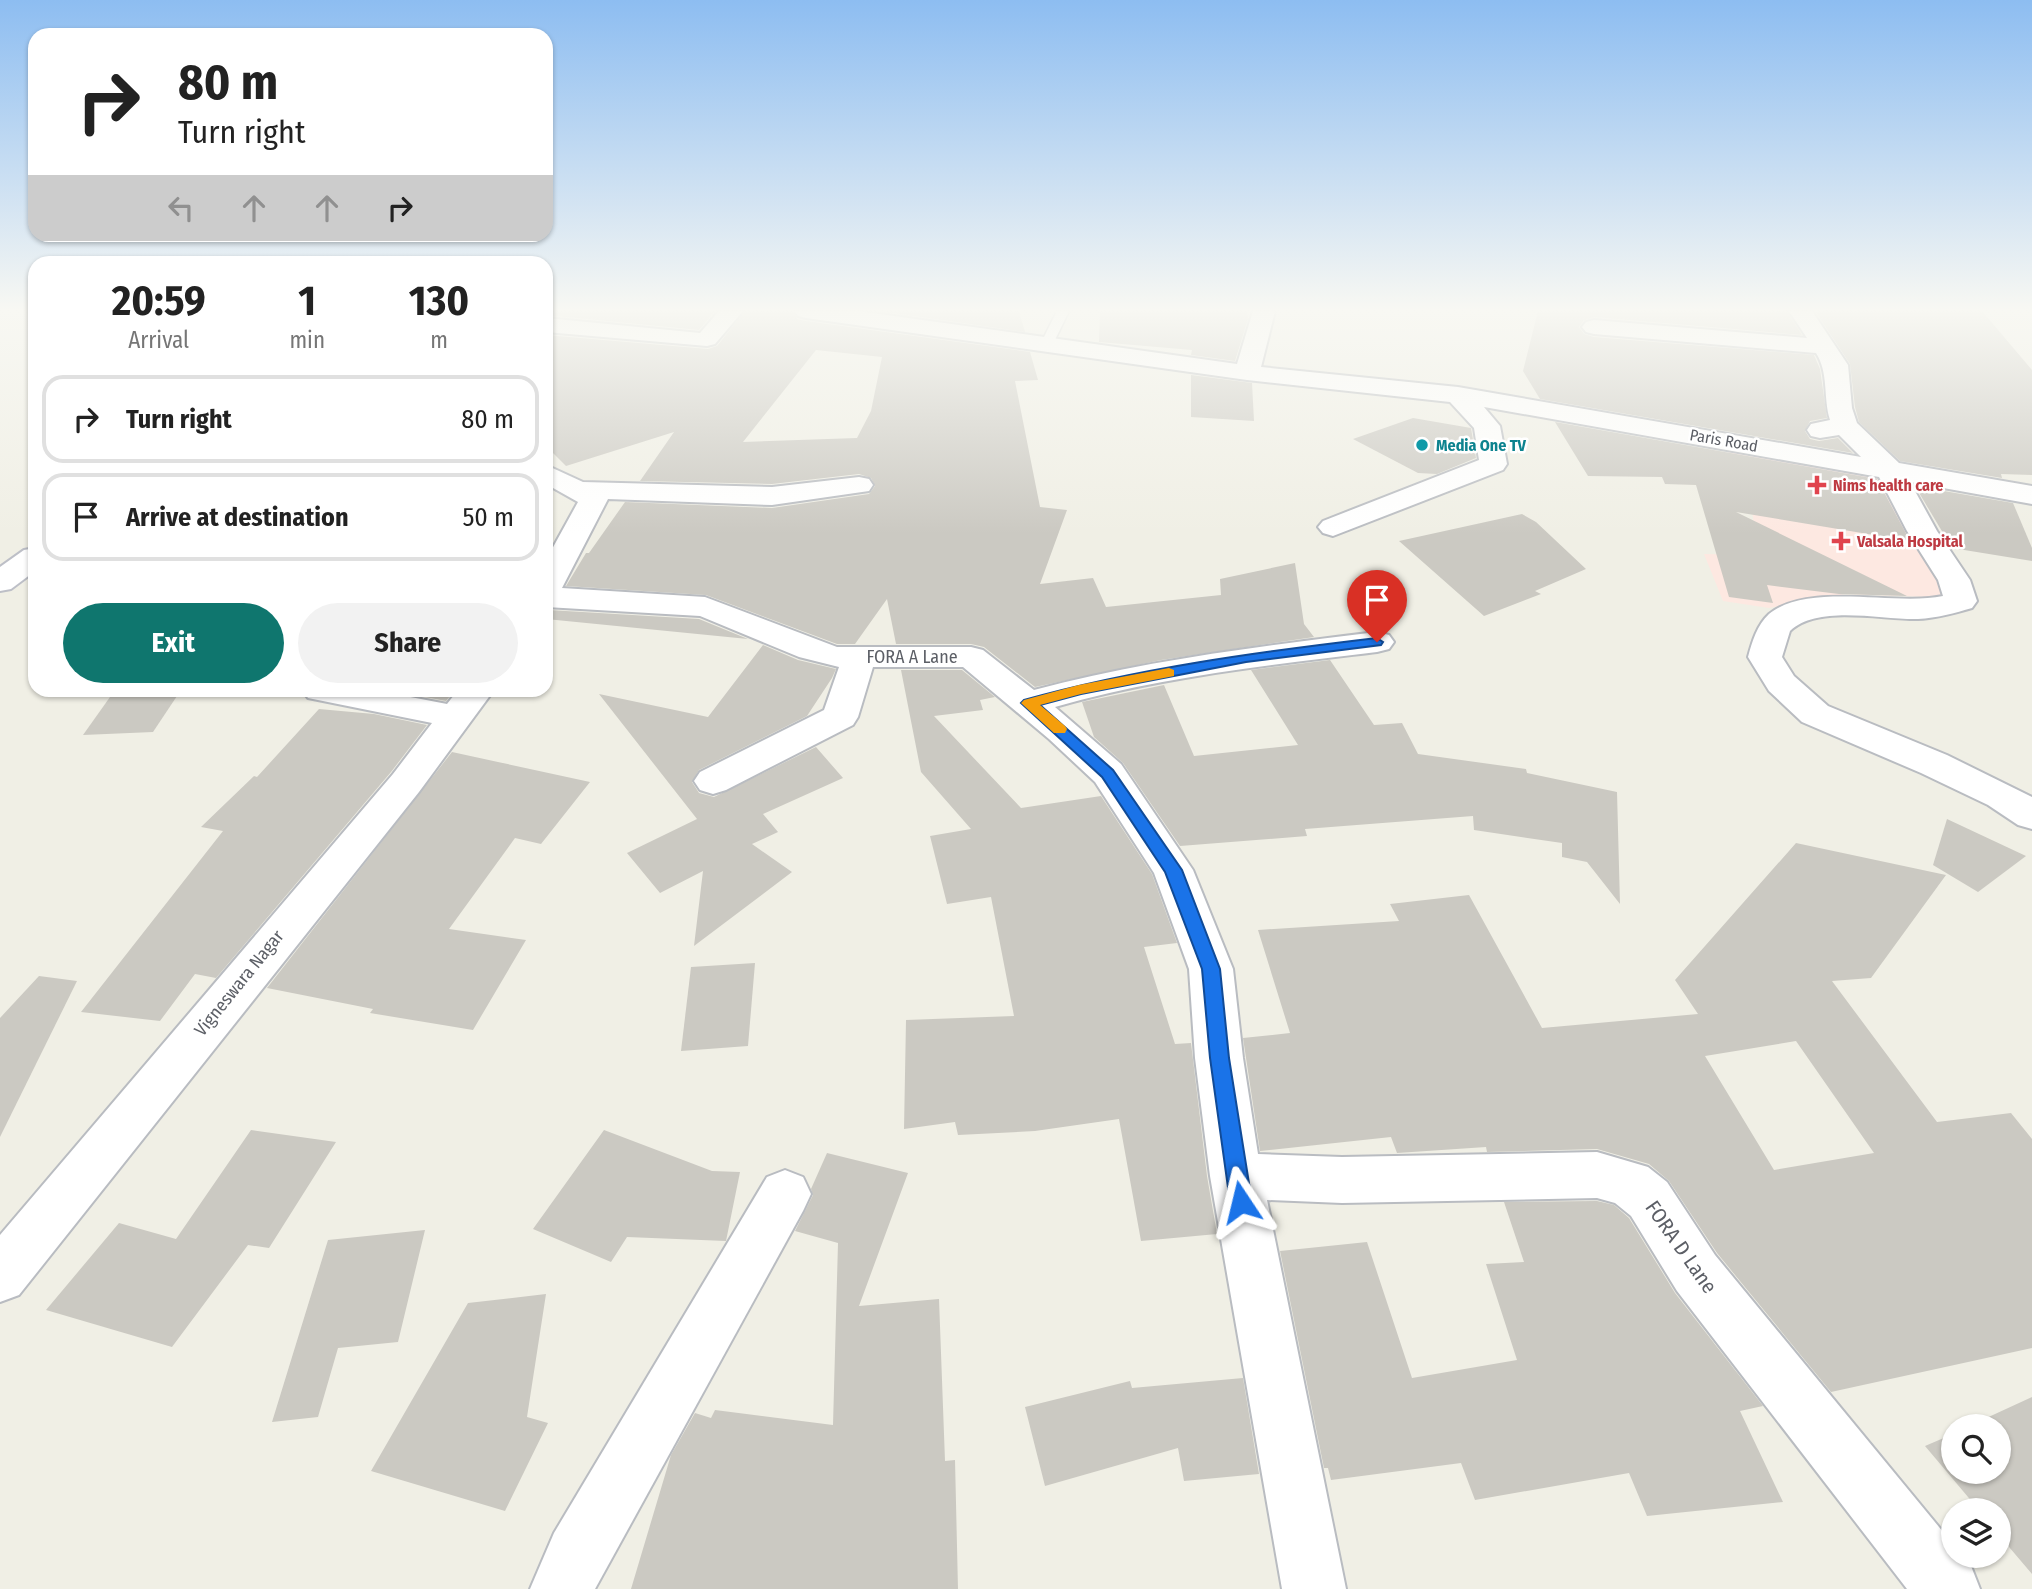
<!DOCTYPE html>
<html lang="en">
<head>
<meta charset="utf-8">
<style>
	body { margin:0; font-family:"Fira Sans Condensed",sans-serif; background:#f2f2f2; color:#222; height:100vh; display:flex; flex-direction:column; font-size:26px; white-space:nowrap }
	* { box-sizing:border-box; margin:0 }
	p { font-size:23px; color:#767676 }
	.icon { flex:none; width:38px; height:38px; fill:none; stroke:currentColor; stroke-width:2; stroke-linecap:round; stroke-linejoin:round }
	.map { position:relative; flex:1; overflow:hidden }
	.sheet { position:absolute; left:28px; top:256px; width:525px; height:441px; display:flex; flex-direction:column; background:#fff; border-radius:21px; box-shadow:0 2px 5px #0004 }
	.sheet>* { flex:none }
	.banner { position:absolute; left:28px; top:28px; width:525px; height:214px; border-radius:21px; box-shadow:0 2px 5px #0004; background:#fff; color:#222; overflow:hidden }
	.tools { position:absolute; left:1941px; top:1414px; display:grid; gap:14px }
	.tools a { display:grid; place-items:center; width:70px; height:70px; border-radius:50%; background:#fff; box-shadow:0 2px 5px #0004; font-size:35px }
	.pin { position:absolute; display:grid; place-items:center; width:60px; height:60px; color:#fff; margin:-72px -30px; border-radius:50% 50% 50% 0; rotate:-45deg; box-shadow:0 0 7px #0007 }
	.pin .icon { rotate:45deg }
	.me { position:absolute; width:77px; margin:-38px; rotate:350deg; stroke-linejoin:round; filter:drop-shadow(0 0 5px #0008) }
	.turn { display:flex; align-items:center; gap:24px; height:147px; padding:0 35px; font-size:32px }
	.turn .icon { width:91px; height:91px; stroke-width:2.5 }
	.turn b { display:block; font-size:49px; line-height:60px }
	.lanes { display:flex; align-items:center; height:66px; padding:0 35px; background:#0003; justify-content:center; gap:35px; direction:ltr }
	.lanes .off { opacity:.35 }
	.eta { display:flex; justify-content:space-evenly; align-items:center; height:119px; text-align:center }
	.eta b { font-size:42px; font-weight:700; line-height:49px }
	.button { display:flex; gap:14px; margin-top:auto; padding:14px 35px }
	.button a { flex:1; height:80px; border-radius:42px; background:#0f766e; color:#fff; font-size:28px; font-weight:700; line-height:80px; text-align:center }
	.button a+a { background:#f2f2f2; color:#222 }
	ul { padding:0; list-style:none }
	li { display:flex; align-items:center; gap:21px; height:88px; margin:0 14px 10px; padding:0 21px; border:4px solid #e0e0e0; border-radius:21px }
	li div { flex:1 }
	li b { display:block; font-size:26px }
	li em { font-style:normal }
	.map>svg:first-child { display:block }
	.medical { fill:#fde8e1 }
	.building { fill:#cbc9c2; fill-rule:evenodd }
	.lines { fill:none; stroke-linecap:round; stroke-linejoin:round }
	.service-casing { stroke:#b9bcc1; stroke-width:3 }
	.minor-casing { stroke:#b9bcc1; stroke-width:4 }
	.secondary-casing { stroke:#bdbfc7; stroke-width:4 }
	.service { fill:#fff; fill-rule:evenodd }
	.minor { fill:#fff; fill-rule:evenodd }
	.secondary { fill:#fff; fill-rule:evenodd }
	.route { fill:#1a73e8; stroke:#114b97; stroke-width:2 }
	.slow { fill:#f59e0b }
	.culture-dot { fill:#0f9aa8; stroke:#fff; stroke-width:2.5 }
	.health-dot { fill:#e0444e; stroke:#fff; stroke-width:2.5 }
	.labels { text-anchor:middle; stroke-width:5; stroke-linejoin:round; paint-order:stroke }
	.far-street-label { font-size:16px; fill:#5c5f66; stroke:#fff }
	.far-culture-label { font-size:16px; font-weight:bold; fill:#0d838f; stroke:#fff; text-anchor:start }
	.far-health-label { font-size:16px; font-weight:bold; fill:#be3a42; stroke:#fff; text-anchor:start }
	.street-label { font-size:18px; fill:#5c5f66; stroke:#fff }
	.near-street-label { font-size:21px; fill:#5c5f66; stroke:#fff }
</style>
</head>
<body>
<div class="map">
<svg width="2032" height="1589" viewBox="0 0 2032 1589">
	<rect width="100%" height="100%" fill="#f0efe5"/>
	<path class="medical" d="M1728,452L1884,472L1954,598L1845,594L1769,608L1723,601L1704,554L1758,555L1751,503Z"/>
	<g class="building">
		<path d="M546,311H715L699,330L546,315Z"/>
		<path d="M745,311H793L797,319L806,321L1030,352L1038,380L1015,381L1040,507L1067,510L1040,584L1093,578L1106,607L1221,595L1220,579L1295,563L1304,624L1314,637L1161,660L1035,687L984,647L971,644H896L887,599L855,644H837L706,595L566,586L586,553H589L625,502L772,508L869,494L875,486L871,478L859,474L772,484L640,481L674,432L566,466L546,446V335L708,349L717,346ZM816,350L882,357L871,411L857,438L743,442Z"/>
		<path d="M880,311H1019L1025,332Z"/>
		<path d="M1100,311H1247L1248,319L1235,361L1191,355L1192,350L1099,342Z"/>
		<path d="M1538,311H1787L1802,335L1594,317L1584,320L1579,327L1584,334L1594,337L1814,355L1820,369L1827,418L1810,421L1805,431L1810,439L1819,441L1838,438L1853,453L1540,399L1523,371Z"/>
		<path d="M1815,311H1982L2032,370V475L2001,474L2002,478L1900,461L1859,422L1855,407L1850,364Z"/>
		<path d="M1191,375L1252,383L1254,421L1191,417Z"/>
		<path d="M1413,418L1471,428L1476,458L1437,474L1418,473L1353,439Z"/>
		<path d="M1555,422L1877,479L1910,541L1736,512L1907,596L1839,594L1767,585L1773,603L1729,597L1696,485L1665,484L1662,477L1588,476Z"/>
		<path d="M1915,486L2013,503L2032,548V561L1952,548Z"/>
		<path d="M1522,514L1536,522L1586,569L1535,591L1541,594L1484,616L1399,541Z"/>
		<path d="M549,610L699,619L748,639L546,619Z"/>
		<path d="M763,645L798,660L836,669L832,678L807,716L699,770L692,782L699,793L714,797L816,747L843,778L763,814L778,832L752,844L792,872L694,946L703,871L660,893L627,853L697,819L599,694L708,717Z"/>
		<path d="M1330,660L1374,725L1402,723L1418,754L1526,769L1527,773L1617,792L1620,904L1587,862L1562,857V843L1474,830L1473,816L1305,829L1307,836L1180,846L1123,763L1094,737L1082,702L1164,685L1194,756L1298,745L1251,670Z"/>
		<path d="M901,670H962L995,697L980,700L983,710L934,716L1021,808L1101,796L1152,874L1177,943L1144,947L1175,1044L1191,1043L1207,1176L1217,1234L1141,1241L1119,1119L1035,1131L958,1135L955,1122L904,1129L906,1020L1014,1016L991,897L947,904L930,836L971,829L921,772Z"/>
		<path d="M115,690H181L153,732L83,735Z"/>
		<path d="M395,690H455L446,701L394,691Z"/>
		<path d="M319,709L374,714L427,725L391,772L216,978L195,974L160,1021L81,1012L223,831L201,827L254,776L257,777Z"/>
		<path d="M452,752L590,782L541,844L515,838L449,929L526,940L473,1030L370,1013L373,1009L267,988Z"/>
		<path d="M1947,819L2026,856L1978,892L1933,865Z"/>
		<path d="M1796,843L1946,875L1871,978L1832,981L1937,1122L2011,1113L2032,1139V1348L1831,1392L1717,1253L1669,1181L1649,1164L1597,1149L1487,1152L1486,1147L1397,1153L1391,1137L1260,1151L1243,1038L1290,1033L1258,930L1399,921L1390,904L1469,895L1542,1028L1698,1014L1675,980ZM1796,1041L1874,1153L1774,1170L1705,1056Z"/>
		<path d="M755,963L748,1046L681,1051L691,967Z"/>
		<path d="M39,976L77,981L0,1137V1018Z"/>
		<path d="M251,1130L336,1142L269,1248L248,1245L172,1347L46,1310L119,1223L176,1239Z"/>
		<path d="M604,1130L712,1171L740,1172L726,1241L627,1237L611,1262L533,1229Z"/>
		<path d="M827,1153L908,1173L859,1306L939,1299L945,1461L955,1460L958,1589H631L671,1455L695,1413L711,1418L715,1410L833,1425L838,1243L795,1231L813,1195L811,1189Z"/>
		<path d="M1597,1201L1614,1205L1629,1218L1675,1293L1763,1406L1740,1411L1783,1502L1647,1516L1629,1473L1475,1500L1461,1463L1331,1480L1328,1468H1324L1280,1251L1367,1242L1412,1378L1517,1360L1486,1264L1524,1262L1504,1202Z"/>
		<path d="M425,1230L398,1342L338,1348L318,1417L272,1422L328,1240Z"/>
		<path d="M546,1294L527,1417L548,1423L505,1511L371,1471L468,1303Z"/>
		<path d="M1243,1378L1259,1474L1184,1481L1178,1448L1045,1486L1025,1407L1130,1381L1132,1388Z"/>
		<path d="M2032,1397V1574L1998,1534V1510H1979L1925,1446L1953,1434V1472H1998V1426H1969Z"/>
	</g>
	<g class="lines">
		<g class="service-casing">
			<path id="service" d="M1057,311H1069L1051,348H1041L1040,345Z"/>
		</g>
		<g class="minor-casing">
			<g id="minor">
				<path d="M719,311H743L715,344L707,346L546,332V318L700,333Z"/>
				<path d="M795,311H858L1237,364L1253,311H1275L1261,367L1458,387L1861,457L1839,435L1820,438L1811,436L1807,430L1811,424L1830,420C1823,398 1829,373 1816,353L1594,334L1586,332L1582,327L1586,322L1594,320L1807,338L1789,311H1812L1848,365L1852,408L1857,423L1899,463L2032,486V504L1910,482L1937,531L1970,580L1977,601L1972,608C1955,613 1937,618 1918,619C1882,620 1818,604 1790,631L1782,657L1794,676L1828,706L1947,755L2032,797V829L2018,825L1988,805L1921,773L1802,722L1769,691L1748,657C1752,642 1757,625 1769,614C1808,582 1895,606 1943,596L1938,580L1907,531L1879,477L1484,407L1500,426L1507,464L1503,470L1333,536L1323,533L1318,527L1323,521L1479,460L1474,428L1450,402L1247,380L806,318L798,316Z"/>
				<path d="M546,465L583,482L772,487L859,477L869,479L873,485L869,491L772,505L608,499L562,588L705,597L837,647H971L983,650L1034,690C1146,660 1262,646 1377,632L1389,635L1394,642L1389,649L1377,652C1270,665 1159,677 1055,707L1121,764L1193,870L1233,969L1243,1058L1258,1154L1342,1157L1597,1152L1648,1167L1667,1182L1715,1255L1953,1544V1556H1962L1971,1566L1980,1589H1907L1677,1291L1631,1216L1615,1203L1597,1198L1342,1203L1267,1200L1346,1589H1282L1210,1176L1195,1058L1189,969L1154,873L1095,782L1049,739L963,667H873L858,717L853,725L726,790L713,794L700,790L694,781L700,772L824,710L839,667L799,657L700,616L546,607V560L578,502L546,484Z"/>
				<path d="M302,690H374L447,704L458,690H494L419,792L19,1295L0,1302V1235L393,774L432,723L308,698Z"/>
				<path d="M785,1170L803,1177L811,1194L803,1211L595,1589H530L554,1533L767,1177Z"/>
			</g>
		</g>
		<g class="secondary-casing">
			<path id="secondary" d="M35,548V571L11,589L0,591V567L24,550Z"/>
		</g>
		<use href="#service" class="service"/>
		<use href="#minor" class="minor"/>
		<use href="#secondary" class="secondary"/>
	</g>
	<linearGradient id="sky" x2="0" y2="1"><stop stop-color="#8dbdf1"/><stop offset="0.58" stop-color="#f8f8f3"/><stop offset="1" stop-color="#f8f8f3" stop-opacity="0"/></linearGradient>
	<rect width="2032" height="534" fill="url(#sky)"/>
	<path class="route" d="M1377,638L1383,642L1381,645L1246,662L1081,694L1040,705L1113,770L1182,870L1220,969L1229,1058L1252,1202L1249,1209L1241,1212L1234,1209L1230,1202L1210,1058L1202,969L1165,872L1102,777L1021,703L1024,700C1139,668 1258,652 1377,638Z"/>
	<path class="slow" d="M1169,668L1174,670V676L1081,694L1040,705L1065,726L1067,729L1065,733H1054L1021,703L1024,700L1079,685Z"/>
	<circle class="culture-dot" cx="1422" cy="445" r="7"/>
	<g class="health-dot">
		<path d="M1813.5 474.5h7v7h7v7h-7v7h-7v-7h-7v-7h7z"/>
		<path d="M1837.5 530.5h7v7h7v7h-7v7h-7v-7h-7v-7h7z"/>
	</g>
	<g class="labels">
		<g class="far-street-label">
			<text transform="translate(1724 440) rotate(10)" y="6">Paris Road</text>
		</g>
		<g class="far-culture-label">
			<text x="1436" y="451">Media One TV</text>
		</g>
		<g class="far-health-label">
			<text x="1833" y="491">Nims health care</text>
			<text x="1857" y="547">Valsala Hospital</text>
		</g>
		<g class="street-label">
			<text x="912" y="663">FORA A Lane</text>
			<text transform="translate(239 983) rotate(-51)" y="6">Vigneswara Nagar</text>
		</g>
		<g class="near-street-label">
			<text transform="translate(1681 1247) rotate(55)" y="7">FORA D Lane</text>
		</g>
	</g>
</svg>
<div class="tools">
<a><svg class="icon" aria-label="search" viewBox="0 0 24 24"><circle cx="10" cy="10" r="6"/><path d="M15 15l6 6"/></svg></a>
<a><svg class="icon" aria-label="layers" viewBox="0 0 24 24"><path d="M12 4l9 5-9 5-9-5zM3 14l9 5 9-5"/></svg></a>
</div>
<div class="pin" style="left:1377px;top:642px;background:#d93025"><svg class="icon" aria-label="arrive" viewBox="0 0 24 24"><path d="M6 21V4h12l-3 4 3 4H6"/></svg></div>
<svg class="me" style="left:1241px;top:1202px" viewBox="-20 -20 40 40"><path d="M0-17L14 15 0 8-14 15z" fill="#1a73e8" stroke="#fff" stroke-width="4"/></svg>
<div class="banner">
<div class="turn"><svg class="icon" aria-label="right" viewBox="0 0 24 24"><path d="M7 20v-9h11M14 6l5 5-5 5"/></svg><div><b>80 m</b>Turn right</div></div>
<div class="lanes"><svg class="icon off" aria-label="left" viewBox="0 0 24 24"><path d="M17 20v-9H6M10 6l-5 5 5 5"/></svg><svg class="icon off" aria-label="ahead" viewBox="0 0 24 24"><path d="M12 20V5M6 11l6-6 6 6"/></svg><svg class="icon off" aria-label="ahead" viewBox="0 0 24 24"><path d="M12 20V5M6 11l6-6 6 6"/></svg><svg class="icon" aria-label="right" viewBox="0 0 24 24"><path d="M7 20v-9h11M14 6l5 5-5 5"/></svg></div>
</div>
<section class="sheet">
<div class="eta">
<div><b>20:59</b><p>Arrival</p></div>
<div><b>1</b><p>min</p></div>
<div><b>130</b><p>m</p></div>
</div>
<ul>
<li><svg class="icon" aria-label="right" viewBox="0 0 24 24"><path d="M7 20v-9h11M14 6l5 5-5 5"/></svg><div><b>Turn right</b></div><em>80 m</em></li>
<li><svg class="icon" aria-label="arrive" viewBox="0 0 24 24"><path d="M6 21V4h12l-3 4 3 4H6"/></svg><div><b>Arrive at destination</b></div><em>50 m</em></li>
</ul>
<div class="button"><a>Exit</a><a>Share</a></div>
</section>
</div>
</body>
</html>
